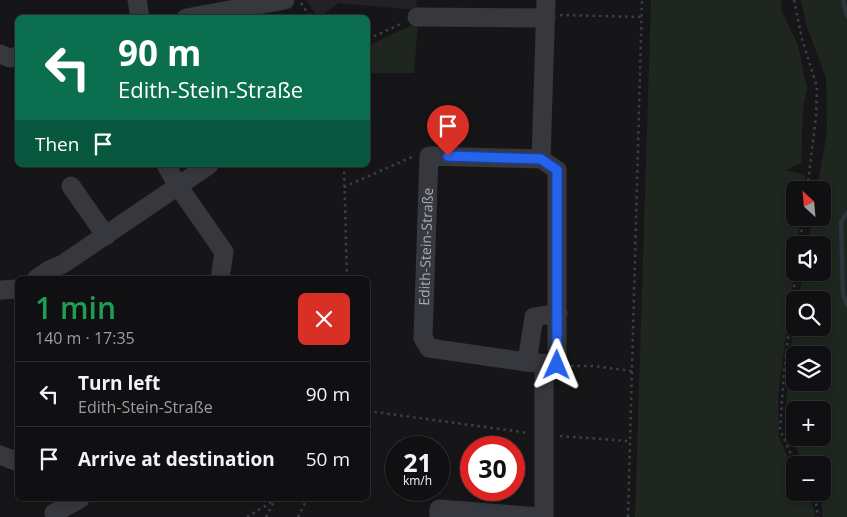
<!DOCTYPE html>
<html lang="en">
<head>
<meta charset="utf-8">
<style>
	body { margin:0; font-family:"Open Sans",sans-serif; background:#19191b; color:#f1f3f6; height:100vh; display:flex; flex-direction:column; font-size:19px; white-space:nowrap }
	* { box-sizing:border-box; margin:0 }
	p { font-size:16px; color:#9c9d9f }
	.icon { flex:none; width:28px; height:28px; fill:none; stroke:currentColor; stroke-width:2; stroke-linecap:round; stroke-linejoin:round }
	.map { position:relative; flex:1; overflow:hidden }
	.side { position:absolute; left:15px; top:276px; width:355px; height:225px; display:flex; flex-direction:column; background:#101012; border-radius:8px; box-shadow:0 2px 8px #0003,0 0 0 1px #303032 }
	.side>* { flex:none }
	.guide { position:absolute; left:15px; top:15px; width:355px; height:152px; border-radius:8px; box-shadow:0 2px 8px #0003,0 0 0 1px #303032; background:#0b6e4f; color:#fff; overflow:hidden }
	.needle { width:32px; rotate:334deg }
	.tools { position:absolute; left:786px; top:181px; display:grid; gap:10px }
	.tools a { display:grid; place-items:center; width:45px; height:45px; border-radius:8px; background:#101012; box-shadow:0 2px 8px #0003,0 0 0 1px #303032; font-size:25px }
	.speed { position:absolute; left:385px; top:436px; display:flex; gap:10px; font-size:25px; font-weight:700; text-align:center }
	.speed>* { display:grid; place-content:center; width:65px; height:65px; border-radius:50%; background:#101012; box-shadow:0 2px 8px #0003,0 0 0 1px #303032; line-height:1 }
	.speed small { font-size:12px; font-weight:400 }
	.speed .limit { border:8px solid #d22; background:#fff; color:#111 }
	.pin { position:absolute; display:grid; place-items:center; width:42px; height:42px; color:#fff; margin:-51px -21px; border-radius:50% 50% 50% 0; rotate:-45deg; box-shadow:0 0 5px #0007 }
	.pin .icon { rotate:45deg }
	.me { position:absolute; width:55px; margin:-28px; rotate:1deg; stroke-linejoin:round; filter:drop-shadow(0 0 4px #0008) }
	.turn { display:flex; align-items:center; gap:18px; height:105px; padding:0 20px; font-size:22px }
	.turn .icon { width:65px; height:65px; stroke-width:2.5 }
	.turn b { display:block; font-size:35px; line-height:42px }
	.then { display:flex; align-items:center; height:48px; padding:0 20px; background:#0003; gap:10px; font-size:19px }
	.round { display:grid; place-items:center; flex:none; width:52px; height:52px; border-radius:8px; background:#19191b }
	.summary { display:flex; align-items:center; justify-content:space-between; height:85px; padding:0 20px }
	h1 { font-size:30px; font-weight:600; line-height:38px; color:#1e9e55 }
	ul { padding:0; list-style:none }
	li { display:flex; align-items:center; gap:15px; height:65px; padding:0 20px; border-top:1px solid #303032 }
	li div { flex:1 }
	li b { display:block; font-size:19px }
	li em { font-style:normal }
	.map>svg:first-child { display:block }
	.built { fill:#222225 }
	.green { fill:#1e261f; fill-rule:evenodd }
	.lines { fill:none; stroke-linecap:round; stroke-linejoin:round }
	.stream { stroke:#2c353c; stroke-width:4.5 }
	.path { stroke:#3d3f44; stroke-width:2.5; stroke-dasharray:2.5 4; stroke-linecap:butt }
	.minor { stroke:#37383d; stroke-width:19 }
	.route-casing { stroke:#184099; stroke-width:12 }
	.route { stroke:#2563eb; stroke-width:9 }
	.labels { text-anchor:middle; stroke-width:5; stroke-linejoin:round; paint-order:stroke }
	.street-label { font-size:14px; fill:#a8adb8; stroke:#111113 }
</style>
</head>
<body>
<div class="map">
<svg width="847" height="517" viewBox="0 0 847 517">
	<rect width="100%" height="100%" fill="#161618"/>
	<path class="built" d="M306,0H417L416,10L339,3L318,18Z"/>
	<g class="green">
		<path d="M651,0H782L781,10L798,45L807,89L803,109L801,163L785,170L805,175L804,190H795V218H801L797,245H795V265L778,397L779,437L795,473V492L807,493L814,509L815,517H635Z"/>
		<path d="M801,0H847V517H823L821,502L817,493L822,492V465H803L790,431L786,412L789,357L795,323V328H822V300H799L803,273L822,272V245H808L813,218H822V190H817L827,132L826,78L806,24ZM795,355H822V382H795ZM795,410H822V438H795Z"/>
		<path d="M418,22L414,73H368V46Z"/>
	</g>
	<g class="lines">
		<g class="stream">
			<path d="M843,0L847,16"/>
			<path d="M847,213L841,222L843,293L847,305"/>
		</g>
		<g class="path">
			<path d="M794,0L802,39L817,87L816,117L807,190"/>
			<path d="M301,3L311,18"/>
			<path d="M560,15L641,17"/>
			<path d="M368,39L403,23"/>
			<path d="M344,165L347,279"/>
			<path d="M344,187L414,156"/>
			<path d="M800,245L803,218"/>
			<path d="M571,366H593L632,371"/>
			<path d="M368,411L529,433"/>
			<path d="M560,436L629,441"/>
			<path d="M796,465L780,430L784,371L796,272"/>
			<path d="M810,492L816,503L818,517"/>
			<path d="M247,517L275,500"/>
			<path d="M266,517L275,500"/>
			<path d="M298,517L307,499"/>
			<path d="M628,517L642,0"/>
		</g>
		<g class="minor">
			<path d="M137,0L140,18"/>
			<path d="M546,0L541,159L557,170V365L527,362L534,317L558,313"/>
			<path d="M417,17L546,18"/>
			<path d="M186,18L285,0"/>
			<path d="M0,54L10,58L18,56"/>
			<path d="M166,165L178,186L224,252L220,279"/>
			<path d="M71,186L106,236"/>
			<path d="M36,279L49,270L63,264L209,165"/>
			<path d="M0,290L18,289"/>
			<path id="s1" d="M527,362L429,348L423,338L429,156L541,159"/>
			<path d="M0,455L18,462"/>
			<path d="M54,513L80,499"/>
			<path d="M439,517V509L540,517"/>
			<path d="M544,517V363"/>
		</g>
	</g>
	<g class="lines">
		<g class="route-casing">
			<path id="route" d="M448,156L541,159L557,170V365"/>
		</g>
		<use href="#route" class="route"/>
	</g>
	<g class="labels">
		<g class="street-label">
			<text dy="5" stroke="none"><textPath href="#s1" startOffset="202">Edith-Stein-Straße</textPath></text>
		</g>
	</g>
</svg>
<div class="tools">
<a><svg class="needle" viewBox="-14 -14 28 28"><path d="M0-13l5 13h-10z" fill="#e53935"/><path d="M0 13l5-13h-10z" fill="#9c9d9f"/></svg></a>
<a><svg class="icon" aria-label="sound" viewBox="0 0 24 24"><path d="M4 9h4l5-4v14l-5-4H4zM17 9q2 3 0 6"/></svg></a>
<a><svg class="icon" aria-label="search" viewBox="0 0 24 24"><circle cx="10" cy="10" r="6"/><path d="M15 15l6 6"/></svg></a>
<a><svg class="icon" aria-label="layers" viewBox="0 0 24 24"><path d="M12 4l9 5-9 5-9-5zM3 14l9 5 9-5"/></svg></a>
<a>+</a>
<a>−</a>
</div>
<div class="speed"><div>21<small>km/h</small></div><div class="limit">30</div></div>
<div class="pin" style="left:448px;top:156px;background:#d93025"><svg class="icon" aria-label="arrive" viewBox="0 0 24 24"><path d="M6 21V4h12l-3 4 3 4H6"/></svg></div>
<svg class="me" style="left:557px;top:365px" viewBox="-20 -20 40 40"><path d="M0-17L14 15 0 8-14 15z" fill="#2563eb" stroke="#fff" stroke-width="4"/></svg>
<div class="guide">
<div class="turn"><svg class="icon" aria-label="left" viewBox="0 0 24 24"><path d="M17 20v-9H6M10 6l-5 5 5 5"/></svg><div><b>90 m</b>Edith-Stein-Straße</div></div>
<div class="then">Then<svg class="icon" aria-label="arrive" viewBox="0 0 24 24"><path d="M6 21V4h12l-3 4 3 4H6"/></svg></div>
</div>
<section class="side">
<div class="summary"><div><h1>1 min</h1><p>140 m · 17:35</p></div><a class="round" style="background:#d93025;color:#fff"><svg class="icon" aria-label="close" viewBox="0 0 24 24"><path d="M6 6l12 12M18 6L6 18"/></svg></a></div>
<ul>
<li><svg class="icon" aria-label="left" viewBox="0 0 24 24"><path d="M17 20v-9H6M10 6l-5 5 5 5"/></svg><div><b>Turn left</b><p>Edith-Stein-Straße</p></div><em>90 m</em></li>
<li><svg class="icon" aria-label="arrive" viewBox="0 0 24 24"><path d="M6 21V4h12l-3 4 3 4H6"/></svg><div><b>Arrive at destination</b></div><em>50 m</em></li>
</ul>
</section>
</div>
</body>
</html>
